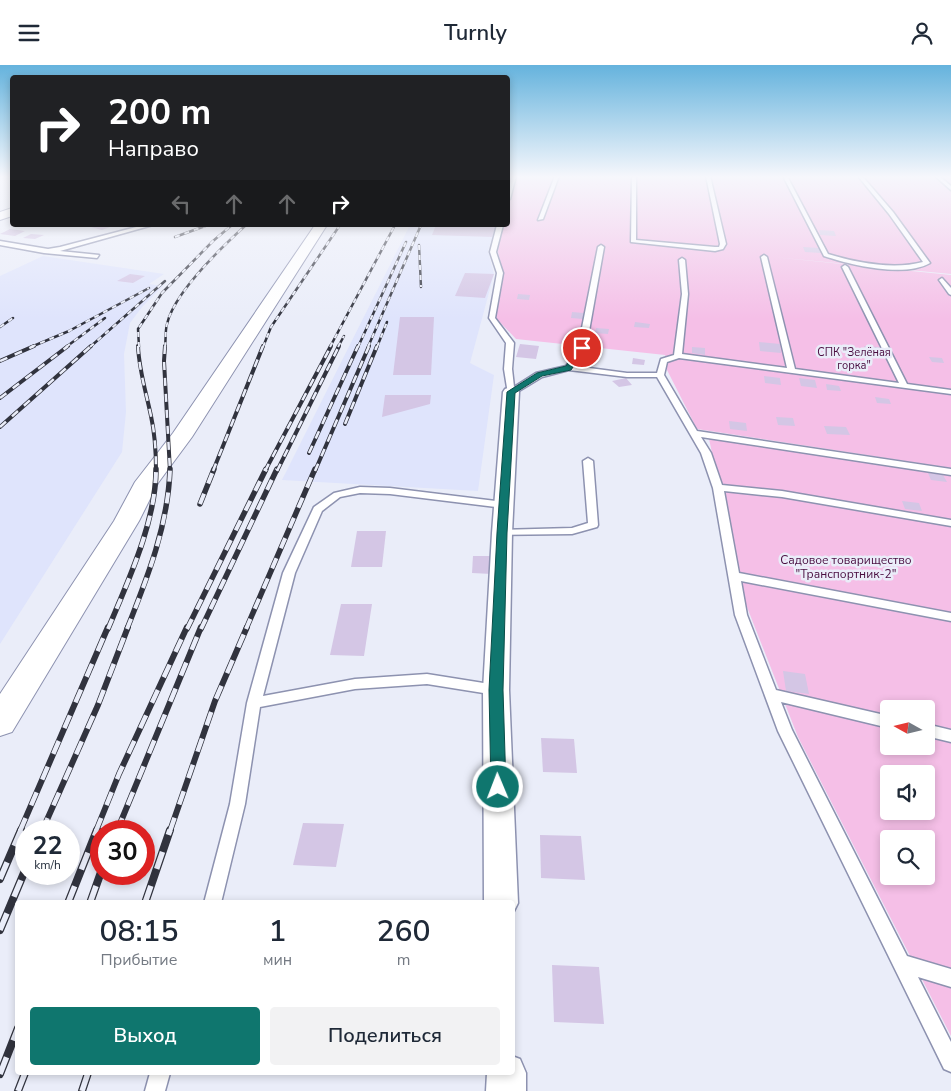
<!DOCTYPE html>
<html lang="ru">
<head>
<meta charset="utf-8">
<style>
	body { margin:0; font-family:"Nunito Sans",sans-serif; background:#f2f2f3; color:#1f2937; height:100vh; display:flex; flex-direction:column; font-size:19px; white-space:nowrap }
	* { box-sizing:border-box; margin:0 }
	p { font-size:16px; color:#747a83 }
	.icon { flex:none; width:28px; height:28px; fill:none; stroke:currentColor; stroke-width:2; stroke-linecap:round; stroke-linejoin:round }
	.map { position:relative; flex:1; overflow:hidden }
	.drawer { position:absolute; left:15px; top:835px; width:500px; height:175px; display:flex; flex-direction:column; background:#fff; border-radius:5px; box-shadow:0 2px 8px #0003 }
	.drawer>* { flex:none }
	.top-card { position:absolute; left:10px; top:10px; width:500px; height:152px; border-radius:5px; box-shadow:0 2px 8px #0003; background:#202124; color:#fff; overflow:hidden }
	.needle { width:32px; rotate:278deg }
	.buttons { position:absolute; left:880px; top:635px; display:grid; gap:10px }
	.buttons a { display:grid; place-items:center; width:55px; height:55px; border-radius:5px; background:#fff; box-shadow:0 2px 8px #0003; font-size:25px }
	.speed { position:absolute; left:15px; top:755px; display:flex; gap:10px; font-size:25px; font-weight:700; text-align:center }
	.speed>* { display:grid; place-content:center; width:65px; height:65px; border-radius:50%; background:#fff; box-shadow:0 2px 8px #0003; line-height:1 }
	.speed small { font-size:12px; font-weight:400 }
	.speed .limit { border:8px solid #d22; background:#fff; color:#111 }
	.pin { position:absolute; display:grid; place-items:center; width:42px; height:42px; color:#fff; margin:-21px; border:2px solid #fff; border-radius:50%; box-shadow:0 1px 5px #0007 }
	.me { position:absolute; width:55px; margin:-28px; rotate:359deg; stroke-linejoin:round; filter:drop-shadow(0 0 4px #0008) }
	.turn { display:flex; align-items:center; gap:18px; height:105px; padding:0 15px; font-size:22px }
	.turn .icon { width:65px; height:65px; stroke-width:2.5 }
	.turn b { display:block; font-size:35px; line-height:42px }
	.lanes { display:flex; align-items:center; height:48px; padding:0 15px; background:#0003; justify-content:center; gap:25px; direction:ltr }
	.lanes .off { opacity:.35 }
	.eta { display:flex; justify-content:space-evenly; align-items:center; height:85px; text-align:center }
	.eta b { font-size:30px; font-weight:600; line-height:35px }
	.button { display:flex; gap:10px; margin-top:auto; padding:10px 15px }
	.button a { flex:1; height:58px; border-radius:5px; background:#0f766e; color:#fff; font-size:20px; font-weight:600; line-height:58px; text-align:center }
	.button a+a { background:#f2f2f3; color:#1f2937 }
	header { display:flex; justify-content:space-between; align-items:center; height:65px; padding:0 15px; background:#fff; font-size:22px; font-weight:600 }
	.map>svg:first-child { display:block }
	.built { fill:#dfe4fc }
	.green { fill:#f5bfe7; fill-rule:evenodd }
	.building { fill:#d4c6e5 }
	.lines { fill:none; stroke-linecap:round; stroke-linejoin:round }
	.lane-casing { stroke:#8d92b0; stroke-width:3 }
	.street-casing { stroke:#8d92b0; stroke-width:3 }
	.secondary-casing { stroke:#8d92b0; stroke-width:2 }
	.highway-casing { stroke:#8d92b0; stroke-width:2 }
	.lane { fill:#fff; fill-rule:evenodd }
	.street { fill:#fff; fill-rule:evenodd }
	.secondary { fill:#fff; fill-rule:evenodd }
	.highway { fill:#fff; fill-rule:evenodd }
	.rail-far4-casing { stroke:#31333e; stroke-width:2.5 }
	.rail-far3-casing { stroke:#31333e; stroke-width:4 }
	.rail-far2-casing { stroke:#31333e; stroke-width:5.5 }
	.rail-far1-casing { stroke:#31333e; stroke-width:6 }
	.rail-casing { stroke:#31333e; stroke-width:8 }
	.rail-far4 { stroke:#eaedf9; stroke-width:2; stroke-dasharray:5; stroke-linecap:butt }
	.rail-far3 { stroke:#eaedf9; stroke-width:2.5; stroke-dasharray:8; stroke-linecap:butt }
	.rail-far2 { stroke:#eaedf9; stroke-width:4; stroke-dasharray:11; stroke-linecap:butt }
	.rail-far1 { stroke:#eaedf9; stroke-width:4.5; stroke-dasharray:14; stroke-linecap:butt }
	.rail { stroke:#eaedf9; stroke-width:5.5; stroke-dasharray:18; stroke-linecap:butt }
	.route { fill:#0f766e; stroke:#0a4d48 }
	.labels { text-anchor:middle; stroke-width:5; stroke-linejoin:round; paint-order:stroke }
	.far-park-label { font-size:11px; fill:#480c3f; stroke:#eaedf9 }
	.park-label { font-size:12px; fill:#480c3f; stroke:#eaedf9 }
</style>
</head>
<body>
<header><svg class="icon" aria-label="menu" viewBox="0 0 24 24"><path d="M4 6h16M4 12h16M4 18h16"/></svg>Turnly<svg class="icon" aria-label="person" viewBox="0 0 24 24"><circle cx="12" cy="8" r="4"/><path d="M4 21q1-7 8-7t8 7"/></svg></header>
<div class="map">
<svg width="951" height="1026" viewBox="0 0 951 1026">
	<rect width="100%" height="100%" fill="#eaedf9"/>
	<g class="built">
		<path d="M410,160H496L488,186L494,209L470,298L494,310L478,426L282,415Z"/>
		<path d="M43,191L164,209L149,219L163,221L142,242L130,258L124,289L126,347L122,387L0,579V211Z"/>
	</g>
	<g class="green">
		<path d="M515,111H951V209L773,192L951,210V403L697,364L667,305L665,290L516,274L496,253L503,207L498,187L501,160H508V138Z"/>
		<path d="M709,374L951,411V971L798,672L745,537ZM889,644H926V681H889ZM889,709H926V746H889ZM889,774H926V811H889Z"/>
	</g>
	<g class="building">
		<path d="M83,160H108L113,161L102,165Z"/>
		<path d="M436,160H496L492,172L432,170Z"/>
		<path d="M10,164L25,166L15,171L0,169Z"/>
		<path d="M819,165L834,166L836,171L820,170Z"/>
		<path d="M31,169L44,170L35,174L23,173Z"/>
		<path d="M803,182L819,183L821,188L805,187Z"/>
		<path d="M465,208L494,209L485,233L455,231Z"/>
		<path d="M130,209L145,211L133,218L117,216Z"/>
		<path d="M518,229L530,230L529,235L517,234Z"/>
		<path d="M572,247L584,248L583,254L571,253Z"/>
		<path d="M400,252H434L431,310H393Z"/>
		<path d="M635,257L650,259L649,263L634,262Z"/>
		<path d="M596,263L609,264L608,269L595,268Z"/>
		<path d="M759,277L780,279L781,288L760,286Z"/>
		<path d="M520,279L539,281L536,294L516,292Z"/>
		<path d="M864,281L879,282L882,288L866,287Z"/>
		<path d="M692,282L705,283V290L692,288Z"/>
		<path d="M929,292L942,293L944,298L932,297Z"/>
		<path d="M633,293L645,295L644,300L632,299Z"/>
		<path d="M764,311L780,313L781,320L765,318Z"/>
		<path d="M626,313L632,320L619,322L612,316Z"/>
		<path d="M799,313L815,315L817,323L801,321Z"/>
		<path d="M826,319L839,321L841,326L827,325Z"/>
		<path d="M385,330H431L430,339L382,352Z"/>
		<path d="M875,332L889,334L891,339L877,338Z"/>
		<path d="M776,352L793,353L795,361L778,360Z"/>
		<path d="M729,356L746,358L747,366L730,364Z"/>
		<path d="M824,361L846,362L850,370L827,369Z"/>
		<path d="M928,408L943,410L947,417L931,415Z"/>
		<path d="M902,436L919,438L922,446L905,444Z"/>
		<path d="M357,466H386L382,502H351Z"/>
		<path d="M473,491H493L492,509L472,508Z"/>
		<path d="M341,539H372L364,591L330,590Z"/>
		<path d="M783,606L805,609L809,629L786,626Z"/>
		<path d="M541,673L574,674L577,708L543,707Z"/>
		<path d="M303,758L344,759L336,802L293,800Z"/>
		<path d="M540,770L581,771L585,815L541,813Z"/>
		<path d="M552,900L599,902L604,959L554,957Z"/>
	</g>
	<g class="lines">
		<g class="lane-casing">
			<g id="lane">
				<path d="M512,111H516L510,134L508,135V127Z"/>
				<path d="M555,111H559L543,154L538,155Z"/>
				<path d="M632,111H636V175L715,182H719L720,179L706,111H710L726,179L723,184L715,186L631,177Z"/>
				<path d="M783,111H787L828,189C858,198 893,205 923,197L889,149L858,111H862L893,147L930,198C904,213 851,200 824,191Z"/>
				<path d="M935,111H939L951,121V125Z"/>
				<path d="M144,160H153L60,186L99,190L97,193L44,188L0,180V176L48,184L60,182Z"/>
				<path d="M497,160H503L496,187L503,208L495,253L514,278L512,304L514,322L536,308L566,301L578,283L598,182L601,180L604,182L586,283L574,301L627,308H657L661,294L674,290L682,229L679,195L682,193L685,195L688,229L682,289L787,303L761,192L764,190L767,192L795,304L899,318L842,202L845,200L848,202L907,319L951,325V329L679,293L667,297L664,310L697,366L951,404V410L701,372L711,388L722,420L782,426L951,455V461L782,432L724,426L739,508L951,548V556L741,516L747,550L776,625L889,651V663L781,637L792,665L907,891L951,904V922L918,912L951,977V1007L944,1004L778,666L735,550L713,423L701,388L657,312H627L569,305L542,312L514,329H508L504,304L506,278L489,253L497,208L490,187Z"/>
				<path d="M942,213L951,223V230L949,229L939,215Z"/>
				<path d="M588,393L593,396L598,460L597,462L572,469L498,470L497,468L498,466L502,465L572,463L588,458L583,396Z"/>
				<path d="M360,422L390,423L504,437L509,440L504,443L390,429L360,428L340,432L322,446L295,508L263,631L355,614L427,609L496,620L501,621L503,625L501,629L496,630L427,619L355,624L260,642L245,739L221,838H204L230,739L247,638L283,508L314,442L334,428Z"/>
				<path d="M926,659L951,665V677L926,671Z"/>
				<path d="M150,1008H170L165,1026H145Z"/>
			</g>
		</g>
		<g class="street-casing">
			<g id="street">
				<path d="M511,322L517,324L519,327L512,468L509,625L518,838L512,850V838H484L483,625L492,468L503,327L505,324Z"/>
				<path d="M512,991L520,994L526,1008V1026H486L487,1008H512Z"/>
			</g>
		</g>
		<g class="secondary-casing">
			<path id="secondary" d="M12,143V151L0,155V147Z"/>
		</g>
		<g class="highway-casing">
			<path id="highway" d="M315,160H327L192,372L158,418L139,456L12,667L0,671V629L114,456L135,417L173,368Z"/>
		</g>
		<use href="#lane" class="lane"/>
		<use href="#street" class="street"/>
		<use href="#secondary" class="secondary"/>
		<use href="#highway" class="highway"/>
		<g class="rail-far4-casing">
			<g id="rail-far4">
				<path d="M175,172L208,160"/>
				<path d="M419,180L421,222"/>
				<path d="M0,262L13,253"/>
				<path d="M31,282L69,266L149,223"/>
				<path d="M66,282L105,253"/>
				<path d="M90,282L165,216"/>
				<path d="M139,282L138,264L162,228L213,176L232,160"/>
				<path d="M165,282C166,275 165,266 167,259C174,228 223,181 246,160"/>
				<path d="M263,282L271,262L340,160"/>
				<path d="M330,282L395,160"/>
				<path d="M338,282L344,271"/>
				<path d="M358,282L406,177"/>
				<path d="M368,282L421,160"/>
				<path d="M377,282L387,257"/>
			</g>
		</g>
		<g class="rail-far3-casing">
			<g id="rail-far3">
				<path d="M138,281C139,305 146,327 151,351C155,369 156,387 156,406"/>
				<path d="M165,281L164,296L170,406"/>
				<path d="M0,296L34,281"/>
				<path d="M0,333L68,281"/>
				<path d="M345,359L377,281"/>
				<path d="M0,362L91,281"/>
				<path d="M309,388L358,281"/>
				<path d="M213,406L263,281"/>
				<path d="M265,406L331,281"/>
				<path d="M277,406L339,281"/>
				<path d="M315,406L369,281"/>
			</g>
		</g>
		<g class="rail-far2-casing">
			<g id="rail-far2">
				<path d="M200,439L214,404"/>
				<path d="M108,564C128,516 156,457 156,404"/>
				<path d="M127,564C148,511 168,461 170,404"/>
				<path d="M187,564L266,404"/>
				<path d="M201,564L277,404"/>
				<path d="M246,564L315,404"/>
			</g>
		</g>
		<g class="rail-far1-casing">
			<g id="rail-far1">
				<path d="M20,766L108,562"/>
				<path d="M42,766L98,640L128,562"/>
				<path d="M96,766L119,709L187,562"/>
				<path d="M117,766L201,562"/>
				<path d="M170,766L215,636L247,562"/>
			</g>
		</g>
		<g class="rail-casing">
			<g id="rail">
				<path d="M0,814L21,765"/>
				<path d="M68,838L97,765"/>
				<path d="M90,838L101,807"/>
				<path d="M145,838L170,765"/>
				<path d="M0,865L26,803"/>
				<path d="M0,1009L18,963"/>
				<path d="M18,1026L25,1008"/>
				<path d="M82,1026L88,1008"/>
			</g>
		</g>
		<use href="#rail-far4" class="rail-far4"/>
		<use href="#rail-far3" class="rail-far3"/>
		<use href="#rail-far2" class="rail-far2"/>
		<use href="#rail-far1" class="rail-far1"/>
		<use href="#rail" class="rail"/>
	</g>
	<linearGradient id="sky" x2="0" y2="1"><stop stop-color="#65b3dd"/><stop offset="0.44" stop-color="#f6f7fc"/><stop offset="1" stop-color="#f6f7fc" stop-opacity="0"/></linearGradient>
	<rect width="951" height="254" fill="url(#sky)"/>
	<path class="route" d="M579,281L586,283L571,305L542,311L515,328L507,468L503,625L506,722L504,727L498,729L493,727L491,722L489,625L497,468L507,327L537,308L566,301Z"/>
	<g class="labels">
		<g class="far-park-label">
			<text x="854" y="291">СПК "Зелёная<tspan x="854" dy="13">горка"</tspan></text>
		</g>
		<g class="park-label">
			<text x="846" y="499">Садовое товарищество<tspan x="846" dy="14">"Транспортник-2"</tspan></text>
		</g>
	</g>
</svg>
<div class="buttons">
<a><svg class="needle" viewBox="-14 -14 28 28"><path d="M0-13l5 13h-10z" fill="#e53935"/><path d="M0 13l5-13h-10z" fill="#747a83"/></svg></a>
<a><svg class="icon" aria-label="sound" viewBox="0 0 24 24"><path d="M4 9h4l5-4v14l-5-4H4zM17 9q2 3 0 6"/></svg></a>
<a><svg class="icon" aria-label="search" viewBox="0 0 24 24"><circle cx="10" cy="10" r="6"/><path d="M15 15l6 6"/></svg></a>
</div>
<div class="speed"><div>22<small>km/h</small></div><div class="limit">30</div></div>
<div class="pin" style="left:582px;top:283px;background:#d93025"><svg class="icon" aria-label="arrive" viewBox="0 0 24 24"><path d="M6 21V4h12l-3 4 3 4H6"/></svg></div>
<svg class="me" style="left:498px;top:722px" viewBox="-20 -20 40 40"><circle r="17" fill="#0f766e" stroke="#fff" stroke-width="3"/><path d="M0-11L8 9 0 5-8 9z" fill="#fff"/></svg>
<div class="top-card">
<div class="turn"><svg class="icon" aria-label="right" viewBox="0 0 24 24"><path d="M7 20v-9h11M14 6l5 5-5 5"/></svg><div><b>200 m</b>Направо</div></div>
<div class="lanes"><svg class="icon off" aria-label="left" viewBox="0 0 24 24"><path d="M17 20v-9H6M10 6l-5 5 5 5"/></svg><svg class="icon off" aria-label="ahead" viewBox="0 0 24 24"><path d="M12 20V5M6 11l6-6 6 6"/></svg><svg class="icon off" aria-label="ahead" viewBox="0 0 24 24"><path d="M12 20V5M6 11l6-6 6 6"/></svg><svg class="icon" aria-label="right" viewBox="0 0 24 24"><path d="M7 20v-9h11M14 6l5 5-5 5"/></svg></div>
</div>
<section class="drawer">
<div class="eta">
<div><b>08:15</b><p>Прибытие</p></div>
<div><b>1</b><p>мин</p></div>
<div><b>260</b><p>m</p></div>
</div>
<div class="button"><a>Выход</a><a>Поделиться</a></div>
</section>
</div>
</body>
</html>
